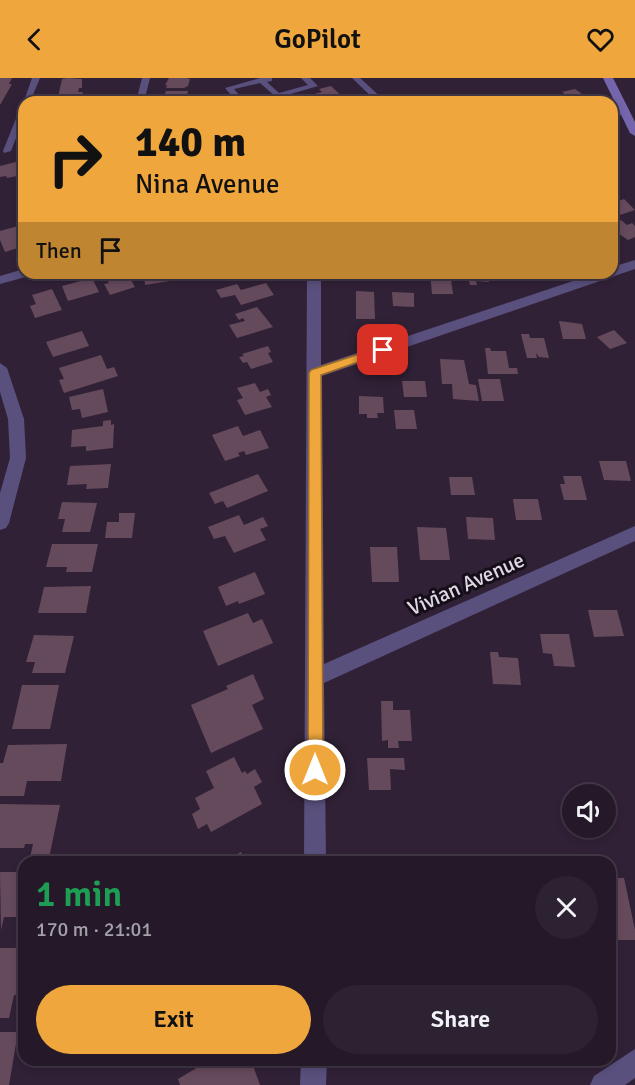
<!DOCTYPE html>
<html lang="en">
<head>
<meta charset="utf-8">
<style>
	body { margin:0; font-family:Signika,sans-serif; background:#2d2231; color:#f1f3f6; height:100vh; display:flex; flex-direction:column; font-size:22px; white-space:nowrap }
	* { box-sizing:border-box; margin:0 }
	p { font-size:20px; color:#a3a0a8 }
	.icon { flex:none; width:33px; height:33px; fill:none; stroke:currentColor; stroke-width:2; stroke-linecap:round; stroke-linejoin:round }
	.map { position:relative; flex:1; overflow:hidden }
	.drawer { position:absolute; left:18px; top:778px; width:598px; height:210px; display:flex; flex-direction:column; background:#251929; border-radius:18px; box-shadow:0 3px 9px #0003,0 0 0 2px #423846 }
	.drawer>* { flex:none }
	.banner { position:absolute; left:18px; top:18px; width:600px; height:183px; border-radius:18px; box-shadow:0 3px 9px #0003,0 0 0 2px #423846; background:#efa73d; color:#111; overflow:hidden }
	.tools { position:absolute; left:562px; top:706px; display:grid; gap:12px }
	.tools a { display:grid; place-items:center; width:54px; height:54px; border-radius:50%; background:#251929; box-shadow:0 3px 9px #0003,0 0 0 2px #423846; font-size:30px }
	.pin { position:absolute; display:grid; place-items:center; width:51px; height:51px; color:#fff; margin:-26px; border-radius:12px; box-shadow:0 3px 9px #0006 }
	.me { position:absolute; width:66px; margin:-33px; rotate:0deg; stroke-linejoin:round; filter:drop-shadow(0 0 4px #0008) }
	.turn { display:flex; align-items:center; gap:21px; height:126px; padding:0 18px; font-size:27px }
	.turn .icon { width:78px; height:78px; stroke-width:2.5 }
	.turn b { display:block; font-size:42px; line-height:51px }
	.then { display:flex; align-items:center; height:57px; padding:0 18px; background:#0003; gap:12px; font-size:22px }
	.round { display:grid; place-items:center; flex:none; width:63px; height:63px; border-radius:32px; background:#2d2231 }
	.head { display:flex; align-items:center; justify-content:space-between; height:102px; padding:0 18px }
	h1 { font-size:36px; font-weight:600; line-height:45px; color:#1e9e55 }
	.action { display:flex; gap:12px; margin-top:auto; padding:12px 18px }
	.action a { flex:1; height:69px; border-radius:36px; background:#efa73d; color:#111; font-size:24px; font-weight:600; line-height:69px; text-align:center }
	.action a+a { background:#2d2231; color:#f1f3f6 }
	header { display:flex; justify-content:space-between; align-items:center; height:78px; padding:0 18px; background:#efa73d; color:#111; font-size:27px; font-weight:600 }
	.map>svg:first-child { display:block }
	.building { fill:#654a5c }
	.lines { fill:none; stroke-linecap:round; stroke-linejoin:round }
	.lane { fill:#59507d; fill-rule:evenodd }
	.street { fill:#59507d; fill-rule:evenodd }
	.secondary { fill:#7465ac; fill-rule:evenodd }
	.route { fill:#efa73d; stroke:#9b6d28; stroke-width:1.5 }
	.labels { text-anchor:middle; stroke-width:6; stroke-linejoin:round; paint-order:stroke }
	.street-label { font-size:21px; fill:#e0d6e4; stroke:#150e18 }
</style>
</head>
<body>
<header><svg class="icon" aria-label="back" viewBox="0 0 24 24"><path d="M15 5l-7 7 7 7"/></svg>GoPilot<svg class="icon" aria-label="heart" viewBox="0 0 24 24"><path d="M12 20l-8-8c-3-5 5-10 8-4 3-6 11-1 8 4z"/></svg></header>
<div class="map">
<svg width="635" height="1007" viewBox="0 0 635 1007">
	<rect width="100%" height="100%" fill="#312137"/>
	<g class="building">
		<path d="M0,0H12L9,6H12L0,27Z"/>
		<path d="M68,0L82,1V10H79L78,14H83L80,21H76L75,24H57L62,1Z"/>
		<path d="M169,0H186L190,1L188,8L184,10H166L167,7H165Z"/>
		<path d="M331,8L348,24H283L322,14L319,11Z"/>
		<path d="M575,11L585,18L571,21L562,14Z"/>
		<path d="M166,13H188L186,24H165L163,20Z"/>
		<path d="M24,82L22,97L7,100L6,98L0,99V88Z"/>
		<path d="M612,120L616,124L624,121L635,132L620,137L612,131Z"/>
		<path d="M621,142L627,147L632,145L635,148V159L628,162L612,151V145Z"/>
		<path d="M18,148L24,161V168L5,174L0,162V153Z"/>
		<path d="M108,195H127L135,209L110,217L104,206L109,205L104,196Z"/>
		<path d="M144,195H168L170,203L145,207Z"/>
		<path d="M430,195H450L453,216H432Z"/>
		<path d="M467,195H488L489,204L476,203L477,207H470Z"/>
		<path d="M92,200L99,214L68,223L62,208Z"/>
		<path d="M266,205L274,217L241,227L235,217L221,220L216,212L237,206L241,212Z"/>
		<path d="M52,211L62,232L35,240L30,228L36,226L32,217Z"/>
		<path d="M356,213L374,214L375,241H356Z"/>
		<path d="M392,214L414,215V229L393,228Z"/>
		<path d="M257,229L273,249L237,260L229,247L245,243L243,240L239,242L235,236Z"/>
		<path d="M559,243L582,246L586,261H563Z"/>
		<path d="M614,252L627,265L610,271L597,259Z"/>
		<path d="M82,253L89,268L53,279L46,264Z"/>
		<path d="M521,256H529L530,260H544L549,280L539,279L536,275L537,280H527Z"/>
		<path d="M268,268L271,274L268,275L273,284L251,291L247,284L243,285L239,279L244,278L242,276Z"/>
		<path d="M485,270H490L491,273H506L509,290H517L518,296H488Z"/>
		<path d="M101,277L107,291L114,289L118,298L64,315L59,302L64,301L59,290Z"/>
		<path d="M440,281L464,282L469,306L476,307L479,323L453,321L452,306H442Z"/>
		<path d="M478,301H500L504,323H482Z"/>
		<path d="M402,303H425L427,319H404Z"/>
		<path d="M255,305L260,314L268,311L271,317L266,319L272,329L245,337L237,322L243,320L237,310Z"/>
		<path d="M103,311L108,334L82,340L80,331L72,332L69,319Z"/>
		<path d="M359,318L383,319L384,335H377L378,340H367V336H359Z"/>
		<path d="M394,332H414L417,351H396Z"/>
		<path d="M111,342V347L114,346L113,370L86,373V368L71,369L72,352L103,348V343Z"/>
		<path d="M238,348L243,358L260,352L269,370L246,377L244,373L238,375L240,378L225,383L212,357Z"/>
		<path d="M599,383H626L631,403L604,402Z"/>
		<path d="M111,386L108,410L86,411L87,406L67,407L70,388Z"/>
		<path d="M258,396L268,413L227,430L223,423L215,426L209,415Z"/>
		<path d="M563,398H581L587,422H564L560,406H565Z"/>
		<path d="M449,399H472L475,417H451Z"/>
		<path d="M513,421H538L542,442H516Z"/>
		<path d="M62,424L97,425L90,454H62L65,441H58Z"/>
		<path d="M119,435H135L132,460H105L107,444H119Z"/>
		<path d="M239,437L244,447L263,439L268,448L260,451L266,462L234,475L225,458L214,461L208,449Z"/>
		<path d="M466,439L493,440L495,462L468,461Z"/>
		<path d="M417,449L446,450L450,482H420Z"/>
		<path d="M52,466H98L92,494H66L67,489H46Z"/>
		<path d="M370,469H397L399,504H372Z"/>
		<path d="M255,494L265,516L239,526L238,523L226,528L218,509Z"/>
		<path d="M91,508L86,535H38L44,509Z"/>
		<path d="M588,532H617L624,558L594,559Z"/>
		<path d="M248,535L253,545L262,541L273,565L218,588L203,553Z"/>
		<path d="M540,556H569L575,589L554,588L552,576L543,575Z"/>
		<path d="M34,557L74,558L65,595H32L35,584H26Z"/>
		<path d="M490,574H498L499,579L518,580L521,607L493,606Z"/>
		<path d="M253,596L264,621L252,627L263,651L211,675L191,627L228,611L226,608Z"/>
		<path d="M22,607H59L50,651H12Z"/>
		<path d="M381,623H393V632H410L412,663H398L399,670H388V662L382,663Z"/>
		<path d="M67,666L61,703H27L24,718H0V685H3L8,667Z"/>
		<path d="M234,679L242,695L245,693L247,696L255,691L262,704L254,709L262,726L211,754L207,746L198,751L192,736L200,731L195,720L214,710L206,693Z"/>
		<path d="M367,680H404L405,692L390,691L391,712H369Z"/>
		<path d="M0,726L60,727L49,780H30L33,766H25L24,770H0Z"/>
		<path d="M241,774L246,784H223Z"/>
		<path d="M0,794H24V839H4L1,852Z"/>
		<path d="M610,800H624L635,852V862H610Z"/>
		<path d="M0,870H24V916L14,917L9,940H0Z"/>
		<path d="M0,954H18L9,1007H0Z"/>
		<path d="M210,982H251L260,1007H180L178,1001Z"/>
	</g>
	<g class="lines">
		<g class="lane">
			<path d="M32,0H40L30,24L23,26Z"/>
			<path d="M142,0H150L144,24H136Z"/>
			<path d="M260,0H272V3L267,4L279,15L308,7L301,0H310L318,8L277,20L260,5L234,11L245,24H237L225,10Z"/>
			<path d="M352,0H360L386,24H377Z"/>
			<path d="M21,28H24V40L11,73L4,75L3,73Z"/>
		</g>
		<g class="street">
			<path d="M625,30L629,31V35L612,39V33Z"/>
			<path d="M635,182V191L322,298L324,586L635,448V463L324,605L326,784H304L307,195H321V287L597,195H612V189Z"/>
			<path d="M24,191V195H31L29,198L0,206V198Z"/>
			<path d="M0,285L7,290L24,341L26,380L9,445L6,450L0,452V415L10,380L8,341L0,314Z"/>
			<path d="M635,971V1000L625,1007H590L594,998Z"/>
			<path d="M301,982H327L326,1007H300Z"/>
		</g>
		<path class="secondary" d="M603,0H613L635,44V58L630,55Z"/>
	</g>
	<path class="route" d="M383,268L388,272L387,274L321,297L323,692L321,697L315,700L310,697L308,692L309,295L311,292Z"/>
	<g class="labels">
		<g class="street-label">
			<text transform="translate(466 506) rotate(-24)" y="7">Vivian Avenue</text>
		</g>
	</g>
</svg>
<div class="tools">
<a><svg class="icon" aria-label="sound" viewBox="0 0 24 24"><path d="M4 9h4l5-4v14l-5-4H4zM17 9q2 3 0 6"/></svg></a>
</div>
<div class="pin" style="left:383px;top:272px;background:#d93025"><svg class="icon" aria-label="arrive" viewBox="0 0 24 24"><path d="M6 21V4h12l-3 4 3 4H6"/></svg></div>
<svg class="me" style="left:315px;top:692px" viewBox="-20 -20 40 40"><circle r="17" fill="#efa73d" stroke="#fff" stroke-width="3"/><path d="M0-11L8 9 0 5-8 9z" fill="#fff"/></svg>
<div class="banner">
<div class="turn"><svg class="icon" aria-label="right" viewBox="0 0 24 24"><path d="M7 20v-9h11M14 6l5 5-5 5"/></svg><div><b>140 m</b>Nina Avenue</div></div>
<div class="then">Then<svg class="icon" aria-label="arrive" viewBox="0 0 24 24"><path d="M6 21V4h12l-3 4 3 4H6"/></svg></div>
</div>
<section class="drawer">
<div class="head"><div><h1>1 min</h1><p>170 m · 21:01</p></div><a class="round"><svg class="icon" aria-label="close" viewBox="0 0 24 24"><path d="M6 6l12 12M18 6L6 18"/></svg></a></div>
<div class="action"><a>Exit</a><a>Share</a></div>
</section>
</div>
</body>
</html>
